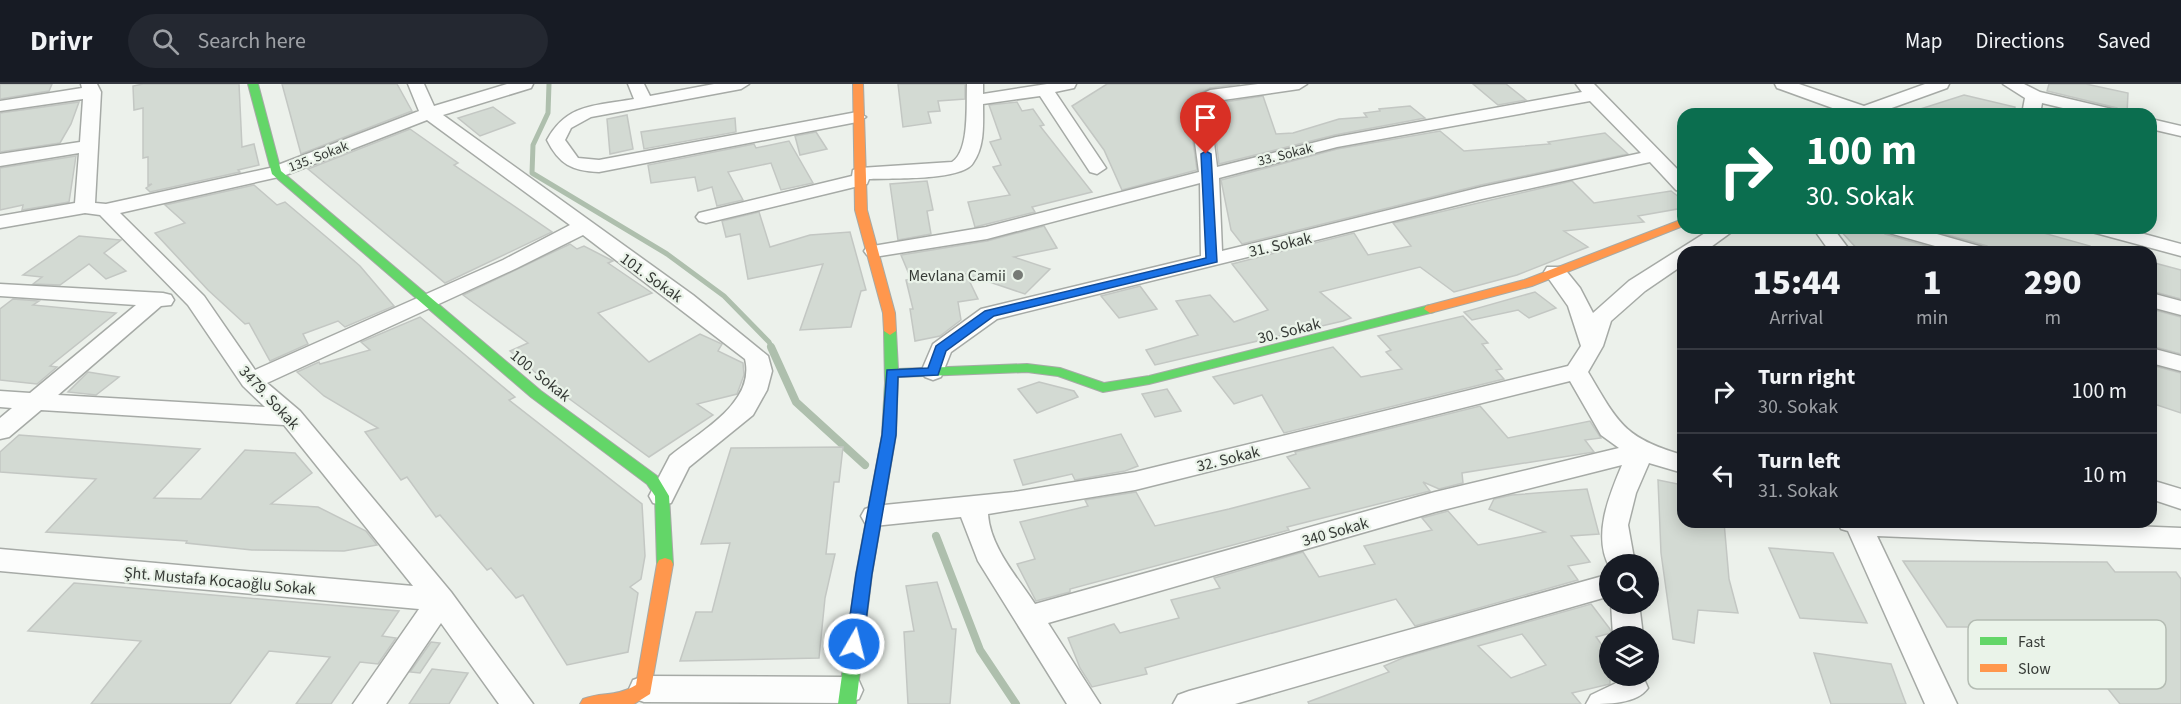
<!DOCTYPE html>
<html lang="en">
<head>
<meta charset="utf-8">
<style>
	body { margin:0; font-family:"Source Sans 3",sans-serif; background:#242831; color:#f1f3f6; height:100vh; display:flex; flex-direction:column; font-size:22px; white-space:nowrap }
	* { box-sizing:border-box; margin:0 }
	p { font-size:20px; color:#9ea1a6 }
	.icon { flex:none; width:33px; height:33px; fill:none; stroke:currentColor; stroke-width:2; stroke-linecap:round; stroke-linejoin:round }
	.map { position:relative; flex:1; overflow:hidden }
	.sheet { position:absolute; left:1677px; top:162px; width:480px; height:282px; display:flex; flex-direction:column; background:#171b24; border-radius:18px; box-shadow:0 3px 15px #0003 }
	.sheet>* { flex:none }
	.guide { position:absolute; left:1677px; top:24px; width:480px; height:126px; border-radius:18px; box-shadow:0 3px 15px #0003; background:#0b6e4f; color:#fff; overflow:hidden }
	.buttons { position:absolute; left:1599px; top:470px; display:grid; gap:12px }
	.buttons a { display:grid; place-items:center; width:60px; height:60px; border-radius:50%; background:#171b24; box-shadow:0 3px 15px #0003; font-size:30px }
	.pin { position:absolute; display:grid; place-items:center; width:51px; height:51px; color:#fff; margin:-62px -26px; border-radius:50% 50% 50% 0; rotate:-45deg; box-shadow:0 0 6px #0007 }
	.pin .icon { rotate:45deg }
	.me { position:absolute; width:66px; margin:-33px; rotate:8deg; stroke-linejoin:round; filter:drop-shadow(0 0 4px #0008) }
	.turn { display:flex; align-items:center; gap:21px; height:126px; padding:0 30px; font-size:27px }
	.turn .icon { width:78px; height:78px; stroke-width:2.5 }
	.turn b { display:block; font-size:42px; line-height:51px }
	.eta { display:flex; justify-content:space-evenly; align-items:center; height:102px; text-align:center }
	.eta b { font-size:36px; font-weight:800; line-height:42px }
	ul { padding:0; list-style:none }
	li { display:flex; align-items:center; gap:18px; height:84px; padding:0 30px; border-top:2px solid #363941 }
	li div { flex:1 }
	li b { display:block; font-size:22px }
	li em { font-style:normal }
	header { display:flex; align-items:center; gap:36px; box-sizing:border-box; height:84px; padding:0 30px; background:#171b24; border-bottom:2px solid #363941 }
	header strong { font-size:28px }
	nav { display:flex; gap:33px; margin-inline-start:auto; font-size:21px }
	.search { width:420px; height:54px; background:#242831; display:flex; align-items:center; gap:15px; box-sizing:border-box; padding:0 21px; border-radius:33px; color:#9ea1a6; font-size:22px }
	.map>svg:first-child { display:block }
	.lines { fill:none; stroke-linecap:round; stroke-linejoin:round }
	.stream-far1 { stroke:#aebfad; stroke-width:5 }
	.stream { stroke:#aebfad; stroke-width:8 }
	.building { fill:#d3dad3; stroke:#c3c7c3; stroke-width:1.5; fill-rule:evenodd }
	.street-casing { stroke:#a6aaa6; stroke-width:3 }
	.fast-casing { stroke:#a6aaa6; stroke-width:2 }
	.slow-casing { stroke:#a6aaa6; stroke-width:2 }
	.street { fill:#fcfdfc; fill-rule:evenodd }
	.fast { fill:#63d668; fill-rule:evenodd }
	.slow { fill:#ff974d; fill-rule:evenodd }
	.route { fill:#1a73e8; stroke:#114b97; stroke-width:1.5 }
	.poi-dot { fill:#767a75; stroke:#eaf3e9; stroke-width:2 }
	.labels { text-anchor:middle; stroke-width:4.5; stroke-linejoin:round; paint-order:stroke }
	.far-street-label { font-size:14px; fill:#363a36; stroke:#eaf3e9 }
	.street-label { font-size:16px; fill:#363a36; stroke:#eaf3e9 }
	.poi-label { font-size:16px; fill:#363a36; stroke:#eaf3e9; text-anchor:end }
	.key { fill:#eaf3e9; stroke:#b4bcb3; stroke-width:1.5 }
	.key-label { font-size:16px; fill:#363a36 }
</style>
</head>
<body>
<header>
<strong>Drivr</strong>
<div class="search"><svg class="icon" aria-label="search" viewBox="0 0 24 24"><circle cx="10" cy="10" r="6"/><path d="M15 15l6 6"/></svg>Search here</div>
<nav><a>Map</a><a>Directions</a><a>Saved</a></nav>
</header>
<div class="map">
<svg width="2181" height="620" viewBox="0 0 2181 620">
	<rect width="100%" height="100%" fill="#ecf1eb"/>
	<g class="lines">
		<path class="stream-far1" d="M549,0L548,29L533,61L532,89L667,170L724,212L769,258L772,264"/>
		<g class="stream">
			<path d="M771,263L796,318L865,381"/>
			<path d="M936,452L980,566L1016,620"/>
		</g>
	</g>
	<g class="building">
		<path d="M0,0H52L49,7L0,15Z"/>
		<path d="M143,0H239L242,63L254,60L259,81L238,86L240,88L150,108L146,104L152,100L148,101V73L143,74V24L134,26L133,2Z"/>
		<path d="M282,0H397L412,27L301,70Z"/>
		<path d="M898,0H965V15L938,17L940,27L928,28L931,39L903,43Z"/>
		<path d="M1107,0H1240L1210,4L1190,15L1189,29L1197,86L1122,106L1104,66L1072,22Z"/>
		<path d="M1473,0H1506L1526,16L1498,21Z"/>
		<path d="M2049,0H2086L2128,9L2127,30H2121L2117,24L2047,7Z"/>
		<path d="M1964,11L2015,23L2014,30H1917V26Z"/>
		<path d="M1263,12L1276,50L1293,49L1339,35L1367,33L1364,29L1380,27L1379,25L1410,22L1425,34L1335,51L1219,80L1212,20Z"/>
		<path d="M79,18L71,40L60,59L0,68V29Z"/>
		<path d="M1017,18L1022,27L1033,25L1044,41L1040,42L1092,108L1032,123L1035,128L975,143L968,118L1010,111L993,83L1001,81L990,58L1001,55L989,21Z"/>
		<path d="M493,23L515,39L480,52L458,34Z"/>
		<path d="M627,31L633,65L610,70L607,35Z"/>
		<path d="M735,34L736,48L644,65L641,48Z"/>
		<path d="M410,45L458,79L454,81L552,148L445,199L308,85Z"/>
		<path d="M1440,47L1464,67L1550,60L1548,58L1605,49L1628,70L1481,101L1242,160L1231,146L1221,96L1337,65Z"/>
		<path d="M816,48L827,65L800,71L795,52Z"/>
		<path d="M789,57L813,99L781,106L771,79L728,88L743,116L717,122L712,103L698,107L695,93L651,99L648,81L754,60L756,64Z"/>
		<path d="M76,72L69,118L22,126L23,121L0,126V84Z"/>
		<path d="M927,97L933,126L927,127L931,150L898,156L890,100Z"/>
		<path d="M1572,97L1594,119L1671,107L1683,116V124L1638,132L1644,138L1564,147L1588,163L1517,191L1454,208L1420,183L1320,208L1351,234L1343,237L1155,281L1146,266L1198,251L1176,217L1210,211L1234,238L1268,226L1232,180L1354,149L1368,171L1411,162L1393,139Z"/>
		<path d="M254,101L277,121L285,118L337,162L360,182L394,222L345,243L338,237L303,250L308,260L270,277L249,239L245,240L208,206L155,149L185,139L165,121Z"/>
		<path d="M759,128L770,163L810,151L850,148L866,206L861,207L851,243L800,246L823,180L748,195L740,150L726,153L722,137Z"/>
		<path d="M1044,142L1057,164L1014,173L1050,185L1025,210L966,190L978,215L958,218L961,236L940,252L915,257L910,225H913L906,196L911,195L901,171L987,157Z"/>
		<path d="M1838,144H1879L1885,150L1948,168H1860Z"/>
		<path d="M1937,144H2026L2090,162V168H1991L1987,162L1937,148Z"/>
		<path d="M79,152L121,156L104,169L126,187L106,195L89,180L60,201L33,200L42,193L23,191Z"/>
		<path d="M570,160L577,165L584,162L613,177L608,179L652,209L598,229L649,278L700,250L722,260L718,267L743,279L744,291L737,310L697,320L713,331L649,373L549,300L510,267L528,259L463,211Z"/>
		<path d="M2151,178L2181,186V215L2151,207Z"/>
		<path d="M1140,202L1157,225L1119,234L1101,212Z"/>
		<path d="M1535,208L1556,224L1529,234L1518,226L1472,236L1464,228Z"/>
		<path d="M13,215L39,217L33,221L116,229L50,282L57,283L37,300L0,296V225Z"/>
		<path d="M2151,225L2181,233V270L2151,262Z"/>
		<path d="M1463,232L1488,259L1482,260L1502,285L1496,286L1504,295L1284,349L1262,311L1234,320L1213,293L1333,263L1361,293L1402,285L1386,268L1391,266L1378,252Z"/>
		<path d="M420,233L515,313L509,316L642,420L645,472L641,495L630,503L638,509L628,568L567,581L523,511L516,514L491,484L487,486L440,431L436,433L407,393L401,396L365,348L378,344L324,312L297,288L319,278L320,280L370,266L361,258Z"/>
		<path d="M2151,281L2181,289V329L2151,319Z"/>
		<path d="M88,288L119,293L96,311L68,308Z"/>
		<path d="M1039,298L1074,307L1078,313L1037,329L1018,305Z"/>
		<path d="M1167,305L1181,327L1155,333L1142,310Z"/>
		<path d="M1480,322L1508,354L1590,337L1601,354L1585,356L1594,368L1462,389L1463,399L1439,405L1423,398L1430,407L1287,443L1289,446L1070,505V508L1036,517L1017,480L1035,475L1020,438L1088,422L1085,416L1136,408L1155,442L1229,425L1310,404L1287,373L1296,370L1295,368Z"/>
		<path d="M1121,350L1138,382L1125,387L1075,396L1072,390L1023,401L1014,376Z"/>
		<path d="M19,351L200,365L154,414L201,415L245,366L295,369L312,389L271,420L318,423L366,447L377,461L344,467L252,466L186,459L187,457L46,448L96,395L0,388V368Z"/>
		<path d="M843,363L839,398H834L826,470H835L825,514L819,574L680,577L696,528H712L730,459L701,460L731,364Z"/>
		<path d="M1658,396L1683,401V438H1724L1729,495L1738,529L1698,526L1694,559L1673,555L1661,469Z"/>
		<path d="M1587,405L1599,450L1571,452L1590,478L1568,482L1578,496L1415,542L1396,515L1145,584L1147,590L1092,603L1080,584L1068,554L1114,540L1120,549L1179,534L1171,516L1220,504L1214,494L1303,468L1319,493L1375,480L1364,462L1432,446L1422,434L1448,427L1478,461L1545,448L1489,425L1494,415L1512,411Z"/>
		<path d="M1769,464L1833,469L1867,539L1800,534Z"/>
		<path d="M1903,477L2107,478L2115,488H2176L2181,495V620H2120L2059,543H1947Z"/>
		<path d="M937,498L952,545H956L950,620H908L904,548L914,547L906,502Z"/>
		<path d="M74,499L399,527L382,552L396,554L378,580L360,578L331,620H296L330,573L269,567L230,620H91L141,557L28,547Z"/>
		<path d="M1591,520L1610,545L1611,549L1596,553L1610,572V600L1572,609L1581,620H1309L1308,618L1389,588L1384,582L1405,573ZM1522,550L1546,581L1511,594L1478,562Z"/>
		<path d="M431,558L440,559L420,589L410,588Z"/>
		<path d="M1814,569L1891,580L1906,620H1831Z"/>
		<path d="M432,585L468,589L449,620H409Z"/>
	</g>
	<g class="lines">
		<g class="street-casing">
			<g id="street">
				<path d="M81,0H97L101,8L95,119L106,120L270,84L419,27L408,0H424L434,22L507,0H533L531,4L443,31L693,211L768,272L772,287L767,306L753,331L689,383L671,419L662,421L653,419L649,412L670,372C699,348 756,319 745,275L583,151L517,184L267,299L300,327L451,508L533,620H499L441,539L386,620H353L419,525L0,487V465L413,502L284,341L41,326L9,353L0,355V334L12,324L0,323V307L30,309L136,221L0,212V200L163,209L171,211L174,216L171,221L161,222L58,311L265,323L243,302L188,221L100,131L85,129L0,144V132L75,119L79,69L0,82V70L80,58L83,15L0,27V17L82,4ZM427,36L570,141L503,176L255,286L204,212L120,129L283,92Z"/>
				<path d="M628,0H644L650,12L714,0H749L741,5L591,33L571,44L565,56L578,74L599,76L857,28L866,33L857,38L599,88C572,87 559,80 547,56C567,19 596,22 634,15Z"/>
				<path d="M967,0H983V10L1047,0H1076L1074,4L1055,8L1106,84L1097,90L1090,88L1040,12L983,20C983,40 985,62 973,79C962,97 890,94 869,95L867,100L706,139L699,137L696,133L699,129L852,92L853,86L860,84L952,78C970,67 966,20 967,0Z"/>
				<path d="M1258,0H1307L1299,5L1209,18L1217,83L1336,53L1582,8L1576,0H1594L1683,91V108L1676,106L1650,78L1482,115L997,235L951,268L941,293L933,296L925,293L921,288L933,260L981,225L1201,172L1200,99L987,155L874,173L867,171L864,167L867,163L986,143L1199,88L1191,29L1192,15L1210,6ZM1590,17L1641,69L1482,103L1222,167L1219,94L1337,63Z"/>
				<path d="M1775,0H1799L1864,22L1925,0H1949L1947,4L1875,30H1849L1777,4Z"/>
				<path d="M2003,0H2024L2040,8L2116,26L2119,30H2088L2042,19L2040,30H2022L2025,14Z"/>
				<path d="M2151,35L2181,42V52L2151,45Z"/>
				<path d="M1713,144H1737L1704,168H1683V181L1645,207L1611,237L1603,262L1588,288C1618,338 1623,354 1683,371V389L1649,379L1636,409L1628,441L1635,480H1610V484C1592,452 1609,412 1622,381L1435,428L1048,539L1100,620H1067L978,477L961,433L874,442L865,439L861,432L865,425L874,422L1014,408L1135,388L1568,282L1581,262L1568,222L1544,188L1547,183H1563L1580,204L1593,229L1629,197ZM1570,297L1601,351L1619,364L1435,408L1035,520C1018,494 990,463 988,430L1135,406Z"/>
				<path d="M1813,144H1833L1851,168H1830Z"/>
				<path d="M1883,144H1916L1986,164L1989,168H1956L1886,148Z"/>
				<path d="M2089,144H2122L2181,160V172L2092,148Z"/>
				<path d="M2151,209L2181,217V231L2151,223Z"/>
				<path d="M2151,264L2181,272V287L2151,279Z"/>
				<path d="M2151,396L2181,405V425L2151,415Z"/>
				<path d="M1838,438H2034L2181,444V464L1877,452L1957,620H1925L1848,447L1841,445Z"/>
				<path d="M1610,490V512L1235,620H1173L1178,611L1189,607Z"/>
				<path d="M1611,519H1639L1643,552H1613Z"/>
				<path d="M1633,591L1644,595L1648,604C1637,620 1608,620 1586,620L1591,611Z"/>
				<path d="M644,592L848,593L859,597L863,606L859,615L848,619L644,618L633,614L629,605L633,596Z"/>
			</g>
		</g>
		<g class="fast-casing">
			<g id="fast">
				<path d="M248,0H258L281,87L541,307L657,392L669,412L673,480L671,484L665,486L659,484L657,480L655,412L647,400L531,313L272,90Z"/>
				<path d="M1430,221L1434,222L1436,225L1434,228L1149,300L1103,308L1058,292L1027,288L898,293L896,351L872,490L856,620H838L856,490L882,351L885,299L884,247L886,244L890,243L896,247L898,285L1027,280L1060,284L1104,299L1149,292Z"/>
			</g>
		</g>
		<g class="slow-casing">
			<g id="slow">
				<path d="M853,0H863L867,126L895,229L896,247L890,251L884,247L883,229L855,126Z"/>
				<path d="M1683,135V142L1532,202L1430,229L1424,225L1426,222L1524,196Z"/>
				<path d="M665,474L671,476L673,480L650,610L634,620H580L583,615C604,607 614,614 636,601L657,480L659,476Z"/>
			</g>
		</g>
		<use href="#street" class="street"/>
		<use href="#fast" class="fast"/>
		<use href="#slow" class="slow"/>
	</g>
	<path class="route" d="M1206,67L1211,70L1217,178L994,232L946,267L938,291L898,293L896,351L872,490L863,560L860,564H848L846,560L856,490L882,351L887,286L928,284L936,262L985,227L1206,174L1201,70Z"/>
	<circle class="poi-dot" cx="1018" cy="191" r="6"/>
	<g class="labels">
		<g class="far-street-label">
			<text transform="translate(1285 70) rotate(-14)" y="5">33. Sokak</text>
			<text transform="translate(318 72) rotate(-21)" y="5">135. Sokak</text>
		</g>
		<g class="street-label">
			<text transform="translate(1280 160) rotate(-13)" y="6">31. Sokak</text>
			<text transform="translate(652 193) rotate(36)" y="6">101. Sokak</text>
			<text transform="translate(1289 246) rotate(-14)" y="6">30. Sokak</text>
			<text transform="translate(541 291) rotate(39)" y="6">100. Sokak</text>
			<text transform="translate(270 313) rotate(47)" y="6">3479. Sokak</text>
			<text transform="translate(1228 374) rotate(-14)" y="6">32. Sokak</text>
			<text transform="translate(1335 447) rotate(-16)" y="6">340 Sokak</text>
			<text transform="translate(220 496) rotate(5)" y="6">Şht. Mustafa Kocaoğlu Sokak</text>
		</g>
		<g class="poi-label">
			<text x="1006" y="197">Mevlana Camii</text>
		</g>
	</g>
	<rect x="1968" y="536" width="198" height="69" rx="9" class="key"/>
	<rect x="1980" y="553" width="27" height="8" fill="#63d668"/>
	<rect x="1980" y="580" width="27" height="8" fill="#ff974d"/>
	<g class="key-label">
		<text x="2018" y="563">Fast</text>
		<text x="2018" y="590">Slow</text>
	</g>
</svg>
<div class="buttons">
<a><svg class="icon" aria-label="search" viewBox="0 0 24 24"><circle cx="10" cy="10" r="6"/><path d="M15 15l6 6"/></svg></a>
<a><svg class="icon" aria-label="layers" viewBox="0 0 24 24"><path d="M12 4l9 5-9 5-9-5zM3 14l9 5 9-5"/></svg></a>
</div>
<div class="pin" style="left:1206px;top:70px;background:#d93025"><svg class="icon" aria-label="arrive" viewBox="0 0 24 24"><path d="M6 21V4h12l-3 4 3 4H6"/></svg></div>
<svg class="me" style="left:854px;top:560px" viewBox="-20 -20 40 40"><circle r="17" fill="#1a73e8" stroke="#fff" stroke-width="3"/><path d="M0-11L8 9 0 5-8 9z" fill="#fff"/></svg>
<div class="guide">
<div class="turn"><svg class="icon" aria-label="right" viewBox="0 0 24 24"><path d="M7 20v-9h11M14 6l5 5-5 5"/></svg><div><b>100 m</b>30. Sokak</div></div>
</div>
<section class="sheet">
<div class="eta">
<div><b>15:44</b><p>Arrival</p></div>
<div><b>1</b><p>min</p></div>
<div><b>290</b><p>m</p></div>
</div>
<ul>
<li><svg class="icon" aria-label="right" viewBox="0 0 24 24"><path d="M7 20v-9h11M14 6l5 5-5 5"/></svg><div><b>Turn right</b><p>30. Sokak</p></div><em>100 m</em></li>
<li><svg class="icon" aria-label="left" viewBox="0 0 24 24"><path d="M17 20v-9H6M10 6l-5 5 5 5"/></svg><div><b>Turn left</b><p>31. Sokak</p></div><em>10 m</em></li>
</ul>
</section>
</div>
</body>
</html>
